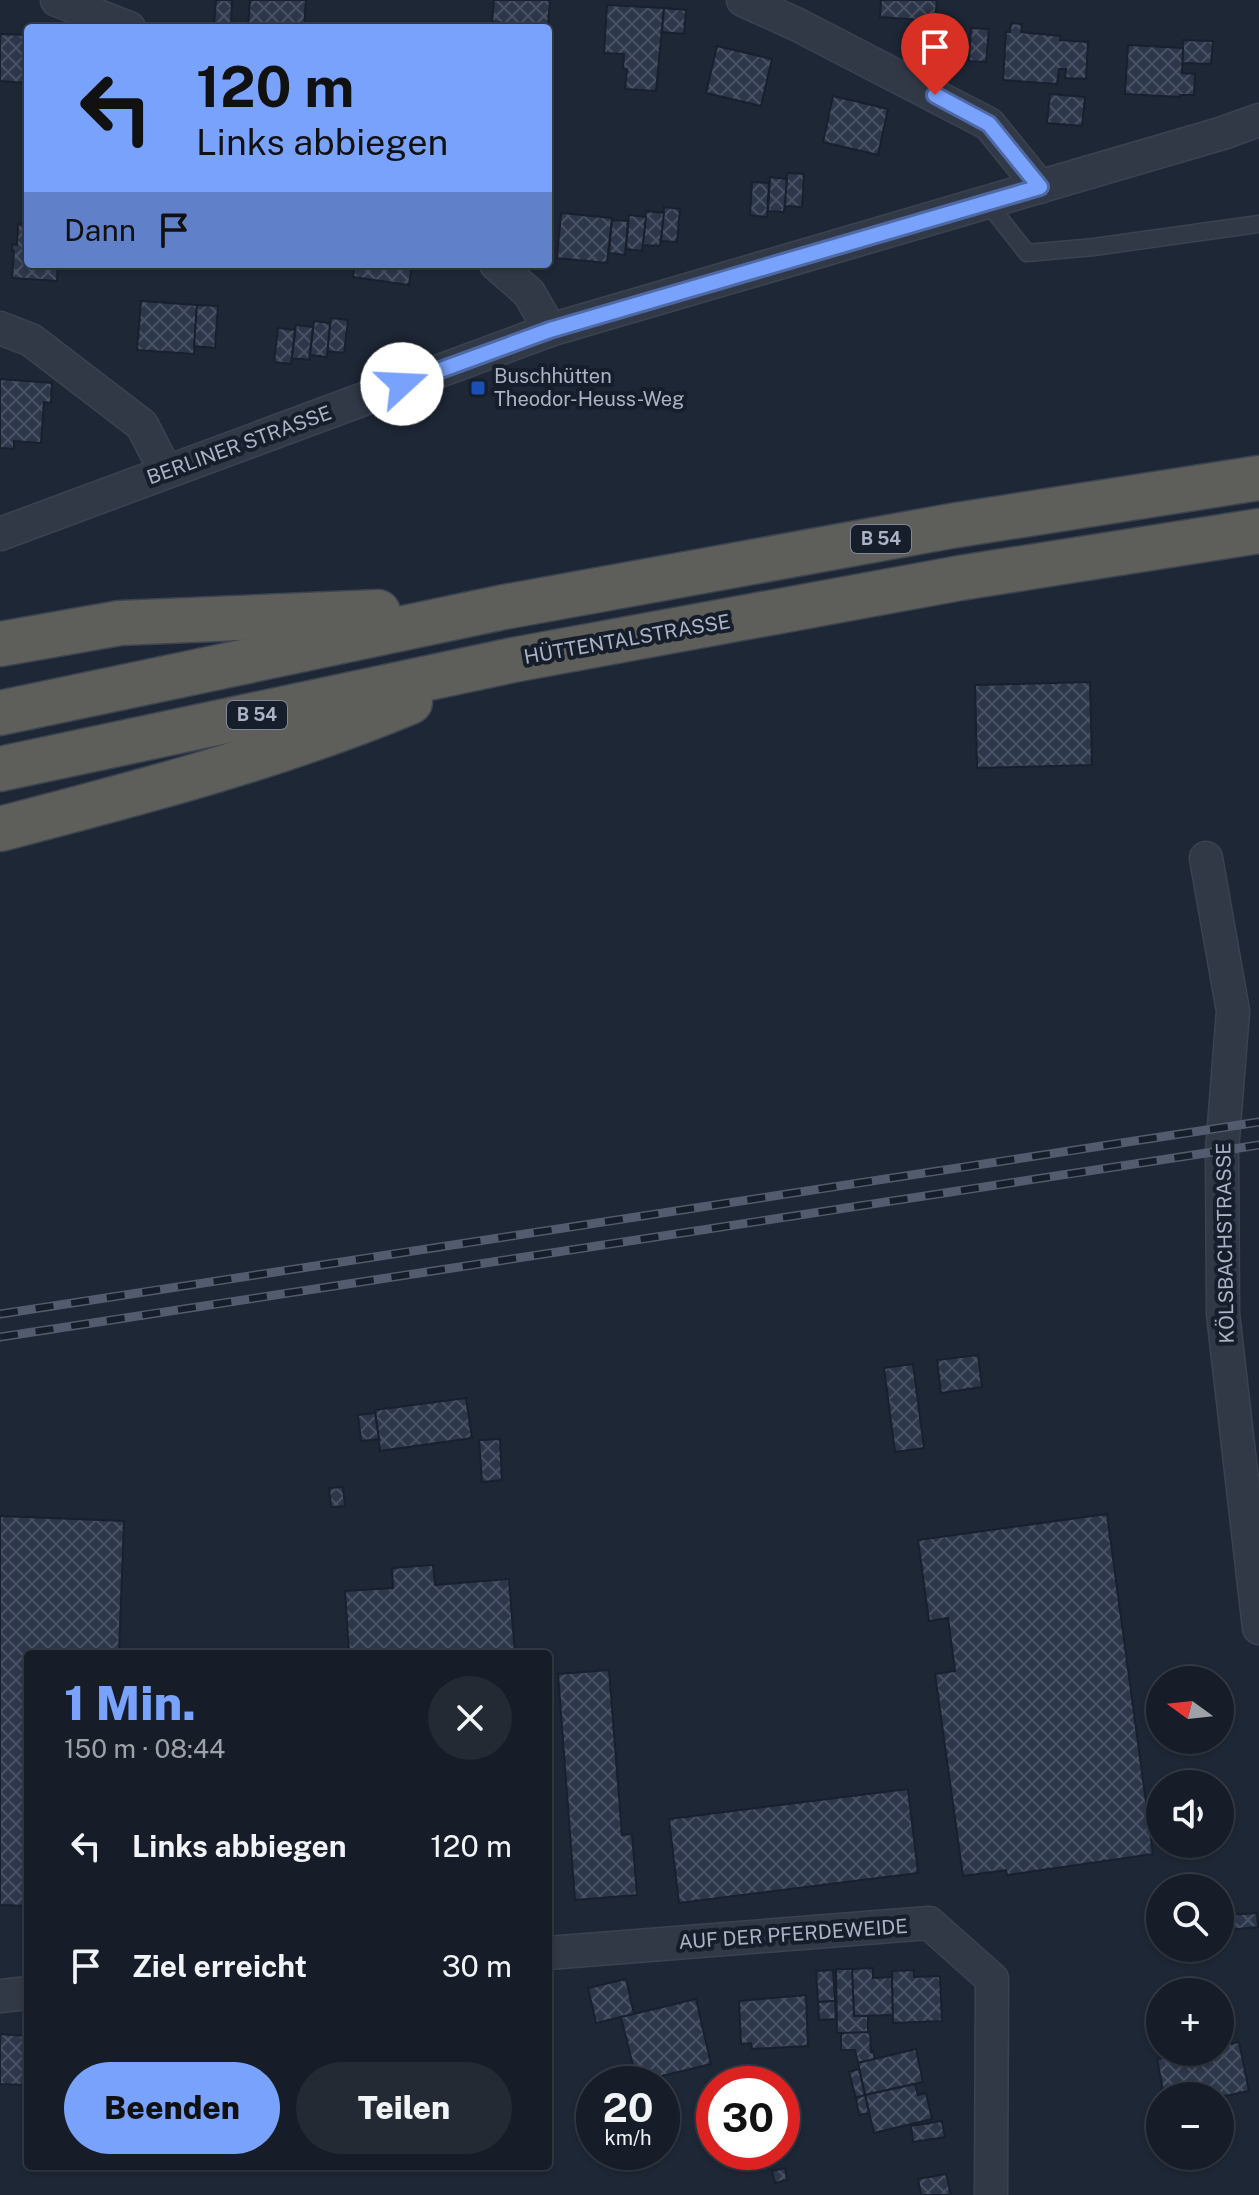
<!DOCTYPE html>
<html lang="de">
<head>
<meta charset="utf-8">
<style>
	body { margin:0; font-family:"Public Sans",sans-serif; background:#232a34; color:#f1f3f6; height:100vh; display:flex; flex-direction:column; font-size:30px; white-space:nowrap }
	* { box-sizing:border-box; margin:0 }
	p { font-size:26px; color:#9ea2a8 }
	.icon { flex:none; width:44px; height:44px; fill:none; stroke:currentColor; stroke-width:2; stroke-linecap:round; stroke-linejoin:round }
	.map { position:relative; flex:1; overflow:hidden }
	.side { position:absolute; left:24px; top:1650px; width:528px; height:520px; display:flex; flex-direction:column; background:#161d28; border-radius:8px; box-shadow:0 2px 6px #0004,0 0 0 2px #353b45 }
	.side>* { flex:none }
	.top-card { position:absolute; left:24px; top:24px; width:528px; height:244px; border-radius:8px; box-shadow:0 2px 6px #0004,0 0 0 2px #353b45; background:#78a2fc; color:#111; overflow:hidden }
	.needle { width:52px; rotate:285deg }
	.fabs { position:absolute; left:1146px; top:1666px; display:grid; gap:16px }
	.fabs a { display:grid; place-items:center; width:88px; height:88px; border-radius:50%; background:#161d28; box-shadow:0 2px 6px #0004,0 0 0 2px #353b45; font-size:40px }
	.speed { position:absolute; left:576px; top:2066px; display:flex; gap:16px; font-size:40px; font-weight:700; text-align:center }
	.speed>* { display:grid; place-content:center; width:104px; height:104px; border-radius:50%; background:#161d28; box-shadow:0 2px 6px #0004,0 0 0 2px #353b45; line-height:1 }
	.speed small { font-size:20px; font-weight:400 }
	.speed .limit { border:12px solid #d22; background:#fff; color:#111 }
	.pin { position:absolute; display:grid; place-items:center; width:68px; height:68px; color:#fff; margin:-82px -34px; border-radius:50% 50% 50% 0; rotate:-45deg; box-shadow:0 0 8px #0007 }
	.pin .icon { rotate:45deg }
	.me { position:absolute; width:88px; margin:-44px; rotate:70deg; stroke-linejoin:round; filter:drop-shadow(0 0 6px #0008) }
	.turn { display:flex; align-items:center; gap:28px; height:168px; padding:0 40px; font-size:36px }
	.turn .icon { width:104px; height:104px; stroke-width:2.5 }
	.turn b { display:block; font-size:56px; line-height:68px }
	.then { display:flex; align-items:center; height:76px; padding:0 40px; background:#0003; gap:16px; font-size:30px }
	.round { display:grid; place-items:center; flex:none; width:84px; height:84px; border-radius:42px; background:#232a34 }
	.overview { display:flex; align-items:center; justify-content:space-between; height:136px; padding:0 40px }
	h1 { font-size:48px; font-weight:800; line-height:60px; color:#78a2fc }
	.action { display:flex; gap:16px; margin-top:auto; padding:16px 40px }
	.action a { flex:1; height:92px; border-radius:48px; background:#78a2fc; color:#111; font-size:32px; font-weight:800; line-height:92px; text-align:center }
	.action a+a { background:#232a34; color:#f1f3f6 }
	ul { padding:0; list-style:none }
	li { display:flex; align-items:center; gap:24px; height:120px; padding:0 40px }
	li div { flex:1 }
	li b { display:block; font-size:30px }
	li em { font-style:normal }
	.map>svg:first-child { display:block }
	.building { fill:url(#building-cross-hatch); stroke:#19202d; stroke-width:2 }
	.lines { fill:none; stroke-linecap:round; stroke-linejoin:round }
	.service-casing { stroke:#3b4250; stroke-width:19 }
	.minor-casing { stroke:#3b4250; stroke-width:35 }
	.trunk-casing { stroke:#3c4351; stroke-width:47 }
	.service { stroke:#313947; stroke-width:16 }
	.minor { stroke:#313947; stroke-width:32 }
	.trunk { stroke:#5e5e5a; stroke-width:44 }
	.rail-casing { stroke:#535c6e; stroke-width:9 }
	.rail { stroke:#171e2b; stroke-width:6; stroke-dasharray:18; stroke-linecap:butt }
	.route-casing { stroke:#4e69a4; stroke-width:20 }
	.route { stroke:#78a2fc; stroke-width:14 }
	.transit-dot { fill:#1a4fb4; stroke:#171e2b; stroke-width:3 }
	.labels { text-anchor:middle; stroke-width:8; stroke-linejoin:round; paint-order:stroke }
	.shield { fill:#171e2b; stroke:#7f8696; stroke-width:2 }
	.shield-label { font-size:18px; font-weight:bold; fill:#abb3c4 }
	.poi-label { font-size:20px; fill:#abb3c4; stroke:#171e2b; text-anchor:start }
	.street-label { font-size:20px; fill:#abb3c4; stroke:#171e2b }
</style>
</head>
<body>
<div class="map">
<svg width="1259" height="2195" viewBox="0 0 1259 2195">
	<defs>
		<pattern id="building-cross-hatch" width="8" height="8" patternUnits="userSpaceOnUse" patternTransform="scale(2)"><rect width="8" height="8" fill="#2d374b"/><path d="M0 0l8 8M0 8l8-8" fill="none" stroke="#495263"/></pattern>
	</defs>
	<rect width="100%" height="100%" fill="#1e2736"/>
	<g class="building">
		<path d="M216,0H232L231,26L214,24Z"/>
		<path d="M250,0H306L304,28H248Z"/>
		<path d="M494,0H550L548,26L492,22Z"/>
		<path d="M881,0H937L935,21L880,17Z"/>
		<path d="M607,5L664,8L656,91L625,89L627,69H623L624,54L604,53Z"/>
		<path d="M664,8L686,10L684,34L662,32Z"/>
		<path d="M1011,23L1022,24L1021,32L1061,36L1060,40L1088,42L1086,79L1065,78L1066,69H1059L1057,84L1003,80L1006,32H1010Z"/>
		<path d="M971,28L989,29L986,62L969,61Z"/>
		<path d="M0,34L28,35V83L0,81Z"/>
		<path d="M1183,40L1213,41L1211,64L1182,63Z"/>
		<path d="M1128,45L1183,48L1182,73L1195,74L1194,95H1180V97L1125,94Z"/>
		<path d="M717,46L772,59L761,106L706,93Z"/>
		<path d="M1050,94L1085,97L1082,126L1047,123Z"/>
		<path d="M833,96L888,109L878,155L823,142Z"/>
		<path d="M787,173L804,174L802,207L784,206Z"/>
		<path d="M770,177L787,179L784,212L768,211Z"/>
		<path d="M752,182L769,183L767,217L750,215Z"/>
		<path d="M664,207L680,209L677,242L661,241Z"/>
		<path d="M646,211L664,213L660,246L643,245Z"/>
		<path d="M561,213L612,218L607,263L557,258Z"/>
		<path d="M629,215L646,217L642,251L626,249Z"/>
		<path d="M612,220L628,221L625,255L609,253Z"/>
		<path d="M18,224L28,225V264H58L57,281L12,278L14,251H12V244L17,245Z"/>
		<path d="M355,264H412L409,285L353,277Z"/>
		<path d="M141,301L197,305L194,354L137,350Z"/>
		<path d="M197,305L218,306L215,348L194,346Z"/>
		<path d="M331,318L348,320L344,353L327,351Z"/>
		<path d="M314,321L330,323L327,357L310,355Z"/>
		<path d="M296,325L313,327L309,360L292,358Z"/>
		<path d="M278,328L295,330L291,364L274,362Z"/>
		<path d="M0,379L52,383L51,403L44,402L41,443L14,441V449L0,448Z"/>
		<path d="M1090,682L1092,765L977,768L975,685Z"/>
		<path d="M978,1355L982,1387L941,1393L937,1360Z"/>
		<path d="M913,1364L924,1448L895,1452L884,1368Z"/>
		<path d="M466,1398L472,1438L380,1451L375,1410Z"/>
		<path d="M375,1413L379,1439L361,1441L358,1415Z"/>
		<path d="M500,1439L502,1480L482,1482L479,1440Z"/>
		<path d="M343,1487L345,1506L331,1507L329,1488Z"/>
		<path d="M1107,1514L1153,1854L1007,1875L1006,1870L963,1876L935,1674L955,1671L948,1618L929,1621L918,1540Z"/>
		<path d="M0,1516L124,1521L119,1654H28V1906L0,1905Z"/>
		<path d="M433,1565L435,1585L509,1579L515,1654H349L345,1591L393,1588L392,1568Z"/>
		<path d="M609,1670L622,1835L632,1834L637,1895L575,1900L558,1674Z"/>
		<path d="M908,1789L918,1873L679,1903L669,1819Z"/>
		<path d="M1257,1913L1258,1927L1228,1930V1915Z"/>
		<path d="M873,1968V1978L892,1977L893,2015L854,2016L852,1969Z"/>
		<path d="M836,1969H852L854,2016H868V2033H837Z"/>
		<path d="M833,1970L835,2001L818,2002L816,1971Z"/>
		<path d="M914,1970V1977L940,1976L942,2021L893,2023L892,1971Z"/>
		<path d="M626,1979L634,2014L596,2023L588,1988Z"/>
		<path d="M806,1995L808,2046L752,2049L751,2043L741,2044L739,2001Z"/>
		<path d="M696,1999L711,2064L637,2082L621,2017Z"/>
		<path d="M835,2001L836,2019L819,2020L818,2002Z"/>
		<path d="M870,2032L871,2052L873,2051L875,2059L858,2063L855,2050H841V2033Z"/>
		<path d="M0,2034L27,2036L25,2085L0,2084Z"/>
		<path d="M1239,2042L1249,2091L1220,2097L1164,2096L1157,2059L1192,2052H1220V2046Z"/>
		<path d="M916,2049L923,2082L865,2095L858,2063Z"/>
		<path d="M859,2069L865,2095L856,2098L849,2072Z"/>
		<path d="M915,2084L918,2095L926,2093L932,2119L874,2133L865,2095Z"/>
		<path d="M865,2095L869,2113L859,2115L856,2098Z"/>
		<path d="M942,2121L945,2137L913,2142L911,2126Z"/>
		<path d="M785,2168L787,2180L775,2183L772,2171Z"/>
		<path d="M946,2174L951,2195H921L918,2179Z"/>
	</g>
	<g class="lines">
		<g class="service-casing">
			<path id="service" d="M986,201L1027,253L1094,247L1259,224"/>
		</g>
		<g class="minor-casing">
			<g id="minor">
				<path d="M57,0L129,28"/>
				<path d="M743,0L798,25L989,124L1040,187"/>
				<path d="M496,264L529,293L550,330"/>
				<path d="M0,328L31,340L142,425L166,472"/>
				<path d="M0,534L550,330L1223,133L1259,120"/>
				<path d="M1206,858L1233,1011L1222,1151L1223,1314L1259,1628"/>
				<path d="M548,1953L929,1923L992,1979L991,2195"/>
				<path d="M0,1996L28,1993"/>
			</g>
		</g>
		<g class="trunk-casing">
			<g id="trunk">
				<path d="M0,644L120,623L378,612"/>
				<path d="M0,713L504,607L951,526L1259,478"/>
				<path d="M0,769L513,660L960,578L1259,531"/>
				<path d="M0,829C138,793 278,757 410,702"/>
			</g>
		</g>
		<use href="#service" class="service"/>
		<use href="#minor" class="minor"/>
		<use href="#trunk" class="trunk"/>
		<g class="rail-casing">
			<g id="rail">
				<path d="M0,1314L1259,1122"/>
				<path d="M0,1337L1259,1145"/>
			</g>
		</g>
		<use href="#rail" class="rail"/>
	</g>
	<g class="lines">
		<g class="route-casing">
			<path id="route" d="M402,384L550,330L1040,187L989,124L935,95"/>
		</g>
		<use href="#route" class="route"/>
	</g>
	<rect class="transit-dot" x="470" y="380" width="16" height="16" rx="4"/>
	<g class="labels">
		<g class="shield">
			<rect x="851" y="525" width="60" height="28" rx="6"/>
			<rect x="227" y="701" width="60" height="28" rx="6"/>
		</g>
		<g class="shield-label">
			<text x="881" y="545">B 54</text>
			<text x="257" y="721">B 54</text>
		</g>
		<g class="poi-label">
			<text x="494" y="383">Buschhütten<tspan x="494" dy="23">Theodor-Heuss-Weg</tspan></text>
		</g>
		<g class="street-label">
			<text transform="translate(239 445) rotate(-20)" y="7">BERLINER STRASSE</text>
			<text transform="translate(627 639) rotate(-10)" y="7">HÜTTENTALSTRASSE</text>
			<text transform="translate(1225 1243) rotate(-91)" y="7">KÖLSBACHSTRASSE</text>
			<text transform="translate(793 1934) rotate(-4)" y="7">AUF DER PFERDEWEIDE</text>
		</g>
	</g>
</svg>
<div class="fabs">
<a><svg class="needle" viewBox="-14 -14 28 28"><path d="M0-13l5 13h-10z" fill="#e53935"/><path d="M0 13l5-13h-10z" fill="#9ea2a8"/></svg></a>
<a><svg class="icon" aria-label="sound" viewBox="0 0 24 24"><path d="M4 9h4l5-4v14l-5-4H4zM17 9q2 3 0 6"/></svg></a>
<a><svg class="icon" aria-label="search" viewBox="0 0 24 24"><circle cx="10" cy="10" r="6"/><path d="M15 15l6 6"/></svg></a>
<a>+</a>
<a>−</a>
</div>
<div class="speed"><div>20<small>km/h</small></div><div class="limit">30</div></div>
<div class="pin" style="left:935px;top:95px;background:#d93025"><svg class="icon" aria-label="arrive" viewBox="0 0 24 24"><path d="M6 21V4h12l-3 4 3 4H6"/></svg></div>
<svg class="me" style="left:402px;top:384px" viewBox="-20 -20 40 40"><circle r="19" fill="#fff"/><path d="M0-13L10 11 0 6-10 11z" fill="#78a2fc"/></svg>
<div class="top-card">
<div class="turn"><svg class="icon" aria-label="left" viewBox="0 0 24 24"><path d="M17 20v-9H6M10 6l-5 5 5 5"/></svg><div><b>120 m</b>Links abbiegen</div></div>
<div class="then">Dann<svg class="icon" aria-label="arrive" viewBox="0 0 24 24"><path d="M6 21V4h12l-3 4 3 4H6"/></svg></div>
</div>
<section class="side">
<div class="overview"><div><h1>1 Min.</h1><p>150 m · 08:44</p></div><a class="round"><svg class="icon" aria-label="close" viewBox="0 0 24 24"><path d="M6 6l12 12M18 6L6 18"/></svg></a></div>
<ul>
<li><svg class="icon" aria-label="left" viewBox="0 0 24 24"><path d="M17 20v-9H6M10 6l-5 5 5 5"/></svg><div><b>Links abbiegen</b></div><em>120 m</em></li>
<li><svg class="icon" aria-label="arrive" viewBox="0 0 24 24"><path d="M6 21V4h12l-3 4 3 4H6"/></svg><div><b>Ziel erreicht</b></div><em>30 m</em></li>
</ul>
<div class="action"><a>Beenden</a><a>Teilen</a></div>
</section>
</div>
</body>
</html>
